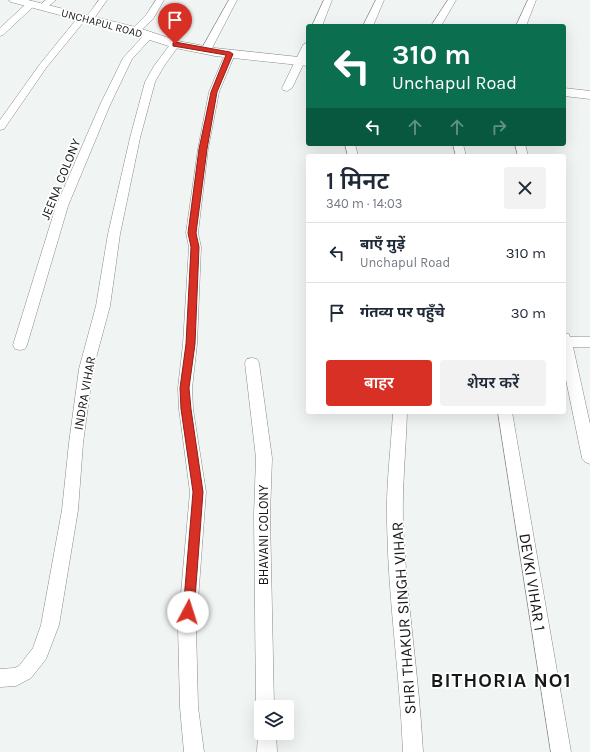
<!DOCTYPE html>
<html lang="hi">
<head>
<meta charset="utf-8">
<style>
	body { margin:0; font-family:Karla,"Noto Sans Devanagari",sans-serif; background:#f2f2f3; color:#1f2937; height:100vh; display:flex; flex-direction:column; font-size:15px; white-space:nowrap }
	* { box-sizing:border-box; margin:0 }
	p { font-size:13px; color:#747a83 }
	.icon { flex:none; width:22px; height:22px; fill:none; stroke:currentColor; stroke-width:2; stroke-linecap:round; stroke-linejoin:round }
	.map { position:relative; flex:1; overflow:hidden }
	.drawer { position:absolute; left:306px; top:154px; width:260px; height:260px; display:flex; flex-direction:column; background:#fff; border-radius:4px; box-shadow:0 4px 16px #0002 }
	.drawer>* { flex:none }
	.top-card { position:absolute; left:306px; top:24px; width:260px; height:122px; border-radius:4px; box-shadow:0 4px 16px #0002; background:#0b6e4f; color:#fff; overflow:hidden }
	.fabs { position:absolute; left:254px; top:700px; display:grid; gap:8px }
	.fabs a { display:grid; place-items:center; width:40px; height:40px; border-radius:4px; background:#fff; box-shadow:0 4px 16px #0002; font-size:20px }
	.pin { position:absolute; display:grid; place-items:center; width:34px; height:34px; color:#fff; margin:-41px -17px; border-radius:50% 50% 50% 0; rotate:-45deg; box-shadow:0 0 4px #0007 }
	.pin .icon { rotate:45deg }
	.me { position:absolute; width:44px; margin:-22px; rotate:5deg; stroke-linejoin:round; filter:drop-shadow(0 0 3px #0008) }
	.turn { display:flex; align-items:center; gap:14px; height:84px; padding:0 20px; font-size:18px }
	.turn .icon { width:52px; height:52px; stroke-width:2.5 }
	.turn b { display:block; font-size:28px; line-height:34px }
	.lanes { display:flex; align-items:center; height:38px; padding:0 20px; background:#0003; justify-content:center; gap:20px; direction:ltr }
	.lanes .off { opacity:.35 }
	.round { display:grid; place-items:center; flex:none; width:42px; height:42px; border-radius:4px; background:#f2f2f3 }
	.summary { display:flex; align-items:center; justify-content:space-between; height:68px; padding:0 20px }
	h1 { font-size:24px; font-weight:600; line-height:30px }
	.primary-button { display:flex; gap:8px; margin-top:auto; padding:8px 20px }
	.primary-button a { flex:1; height:46px; border-radius:4px; background:#d93025; color:#fff; font-size:16px; font-weight:600; line-height:46px; text-align:center }
	.primary-button a+a { background:#f2f2f3; color:#1f2937 }
	ul { padding:0; list-style:none }
	li { display:flex; align-items:center; gap:12px; height:60px; padding:0 20px; border-top:1px solid #e0e1e3 }
	li div { flex:1 }
	li b { display:block; font-size:15px }
	li em { font-style:normal }
	.map>svg:first-child { display:block }
	.lines { fill:none; stroke-linecap:round; stroke-linejoin:round }
	.minor-casing { stroke:#878a89; stroke-width:1 }
	.tertiary-casing { stroke:#878a89; stroke-width:1 }
	.minor { fill:#fff; fill-rule:evenodd }
	.tertiary { fill:#fff; fill-rule:evenodd }
	.route { fill:#d93025; stroke:#8d1f18 }
	.labels { text-anchor:middle; stroke-width:3.5; stroke-linejoin:round; paint-order:stroke }
	.far-street-label { font-size:11px; fill:#161817; stroke:#fff }
	.street-label { font-size:13px; fill:#161817; stroke:#fff }
	.near-street-label { font-size:16px; fill:#161817; stroke:#fff }
	.near-district-label { font-size:20px; font-weight:bold; letter-spacing:1px; fill:#161817; stroke:#fff }
</style>
</head>
<body>
<div class="map">
<svg width="590" height="752" viewBox="0 0 590 752">
	<rect width="100%" height="100%" fill="#f0f4f3"/>
	<g class="lines">
		<g class="minor-casing">
			<g id="minor">
				<path d="M46,0H56L45,9H39L38,7Z"/>
				<path d="M99,0H107L93,20L90,21L86,19L46,68L4,129L0,130V120L40,64L80,15L83,14L87,16Z"/>
				<path d="M156,0H164L153,19L138,33H132L130,31L146,15Z"/>
				<path d="M229,0H237L211,50L206,53L203,52L201,50Z"/>
				<path d="M324,0H332L322,26H312Z"/>
				<path d="M376,0H384L373,26H363Z"/>
				<path d="M448,0H456L441,26H431Z"/>
				<path d="M528,0H536L526,26H516Z"/>
				<path d="M31,1L35,4L34,6L3,35L0,36V28L28,2Z"/>
				<path d="M149,32L154,35L132,59L110,105L68,206L27,345L25,349L20,350L15,349L13,345L56,206L100,105L123,58L146,33Z"/>
				<path d="M175,41L180,44L164,66L155,82L140,138L120,234L110,306L93,369L83,443L78,510L59,625L46,659L31,678L16,686L0,687V669L14,668L19,666L33,648L41,625L62,510L69,443L79,369L96,306L108,234L130,138L145,82L154,66L172,42Z"/>
				<path d="M308,42V55L292,88L287,91L283,90L282,88L303,45Z"/>
				<path d="M230,51L235,54L219,92L208,149L198,233L201,247L197,344L192,388L193,409L206,492L196,627L198,707L204,752H184L180,707L178,627L190,492L179,409L178,388L183,344L189,247L186,233L198,149L209,92L225,54Z"/>
				<path d="M345,144H355L358,156H348Z"/>
				<path d="M453,144H463L466,156H456Z"/>
				<path d="M515,144H525L528,156H518Z"/>
				<path d="M564,333L569,334L570,337H590V347H573L590,424V464L585,462L582,458L564,370Z"/>
				<path d="M252,358L257,359L259,363L272,458L270,515L274,707H261V715L258,714L256,707L254,515L256,458L245,363L247,359Z"/>
				<path d="M393,412H407C406,448 402,485 403,522C406,599 419,675 423,752H403C400,675 388,599 387,521C386,485 391,448 393,412Z"/>
				<path d="M498,412H512L571,752H551Z"/>
				<path d="M260,726L261,733H276L277,752H257L258,733Z"/>
			</g>
		</g>
		<g class="tertiary-casing">
			<g id="tertiary">
				<path d="M9,0H28L139,28L178,41L215,48L308,58V66L215,56L175,48L131,34L11,2Z"/>
				<path d="M564,88L590,91V99L564,96Z"/>
			</g>
		</g>
		<use href="#minor" class="minor"/>
		<use href="#tertiary" class="tertiary"/>
	</g>
	<path class="route" d="M175,42L230,52L233,54L217,92L207,149L196,233L199,247L195,344L189,388L191,409L203,492L194,612L192,615L188,617L184,615L183,612L193,492L181,409L180,388L186,344L191,247L188,233L199,149L211,92L226,55L173,46V43Z"/>
	<g class="labels">
		<g class="far-street-label">
			<text transform="translate(102 23) rotate(15)" y="4">UNCHAPUL ROAD</text>
		</g>
		<g class="street-label">
			<text transform="translate(60 179) rotate(-68)" y="5">JEENA COLONY</text>
			<text transform="translate(84 393) rotate(-80)" y="5">INDRA VIHAR</text>
			<text transform="translate(263 535) rotate(-90)" y="5">BHAVANI COLONY</text>
		</g>
		<g class="near-street-label">
			<text transform="translate(533 582) rotate(81)" y="6">DEVKI VIHAR 1</text>
			<text transform="translate(403 618) rotate(-94)" y="6">SHRI THAKUR SINGH VIHAR</text>
		</g>
		<g class="near-district-label">
			<text x="501" y="687">BITHORIA NO1</text>
		</g>
	</g>
</svg>
<div class="fabs">
<a><svg class="icon" aria-label="layers" viewBox="0 0 24 24"><path d="M12 4l9 5-9 5-9-5zM3 14l9 5 9-5"/></svg></a>
</div>
<div class="pin" style="left:175px;top:44px;background:#d93025"><svg class="icon" aria-label="arrive" viewBox="0 0 24 24"><path d="M6 21V4h12l-3 4 3 4H6"/></svg></div>
<svg class="me" style="left:188px;top:612px" viewBox="-20 -20 40 40"><circle r="19" fill="#fff"/><path d="M0-13L10 11 0 6-10 11z" fill="#d93025"/></svg>
<div class="top-card">
<div class="turn"><svg class="icon" aria-label="left" viewBox="0 0 24 24"><path d="M17 20v-9H6M10 6l-5 5 5 5"/></svg><div><b>310 m</b>Unchapul Road</div></div>
<div class="lanes"><svg class="icon" aria-label="left" viewBox="0 0 24 24"><path d="M17 20v-9H6M10 6l-5 5 5 5"/></svg><svg class="icon off" aria-label="ahead" viewBox="0 0 24 24"><path d="M12 20V5M6 11l6-6 6 6"/></svg><svg class="icon off" aria-label="ahead" viewBox="0 0 24 24"><path d="M12 20V5M6 11l6-6 6 6"/></svg><svg class="icon off" aria-label="right" viewBox="0 0 24 24"><path d="M7 20v-9h11M14 6l5 5-5 5"/></svg></div>
</div>
<section class="drawer">
<div class="summary"><div><h1>1 मिनट</h1><p>340 m · 14:03</p></div><a class="round"><svg class="icon" aria-label="close" viewBox="0 0 24 24"><path d="M6 6l12 12M18 6L6 18"/></svg></a></div>
<ul>
<li><svg class="icon" aria-label="left" viewBox="0 0 24 24"><path d="M17 20v-9H6M10 6l-5 5 5 5"/></svg><div><b>बाएँ मुड़ें</b><p>Unchapul Road</p></div><em>310 m</em></li>
<li><svg class="icon" aria-label="arrive" viewBox="0 0 24 24"><path d="M6 21V4h12l-3 4 3 4H6"/></svg><div><b>गंतव्य पर पहुँचे</b></div><em>30 m</em></li>
</ul>
<div class="primary-button"><a>बाहर</a><a>शेयर करें</a></div>
</section>
</div>
</body>
</html>
